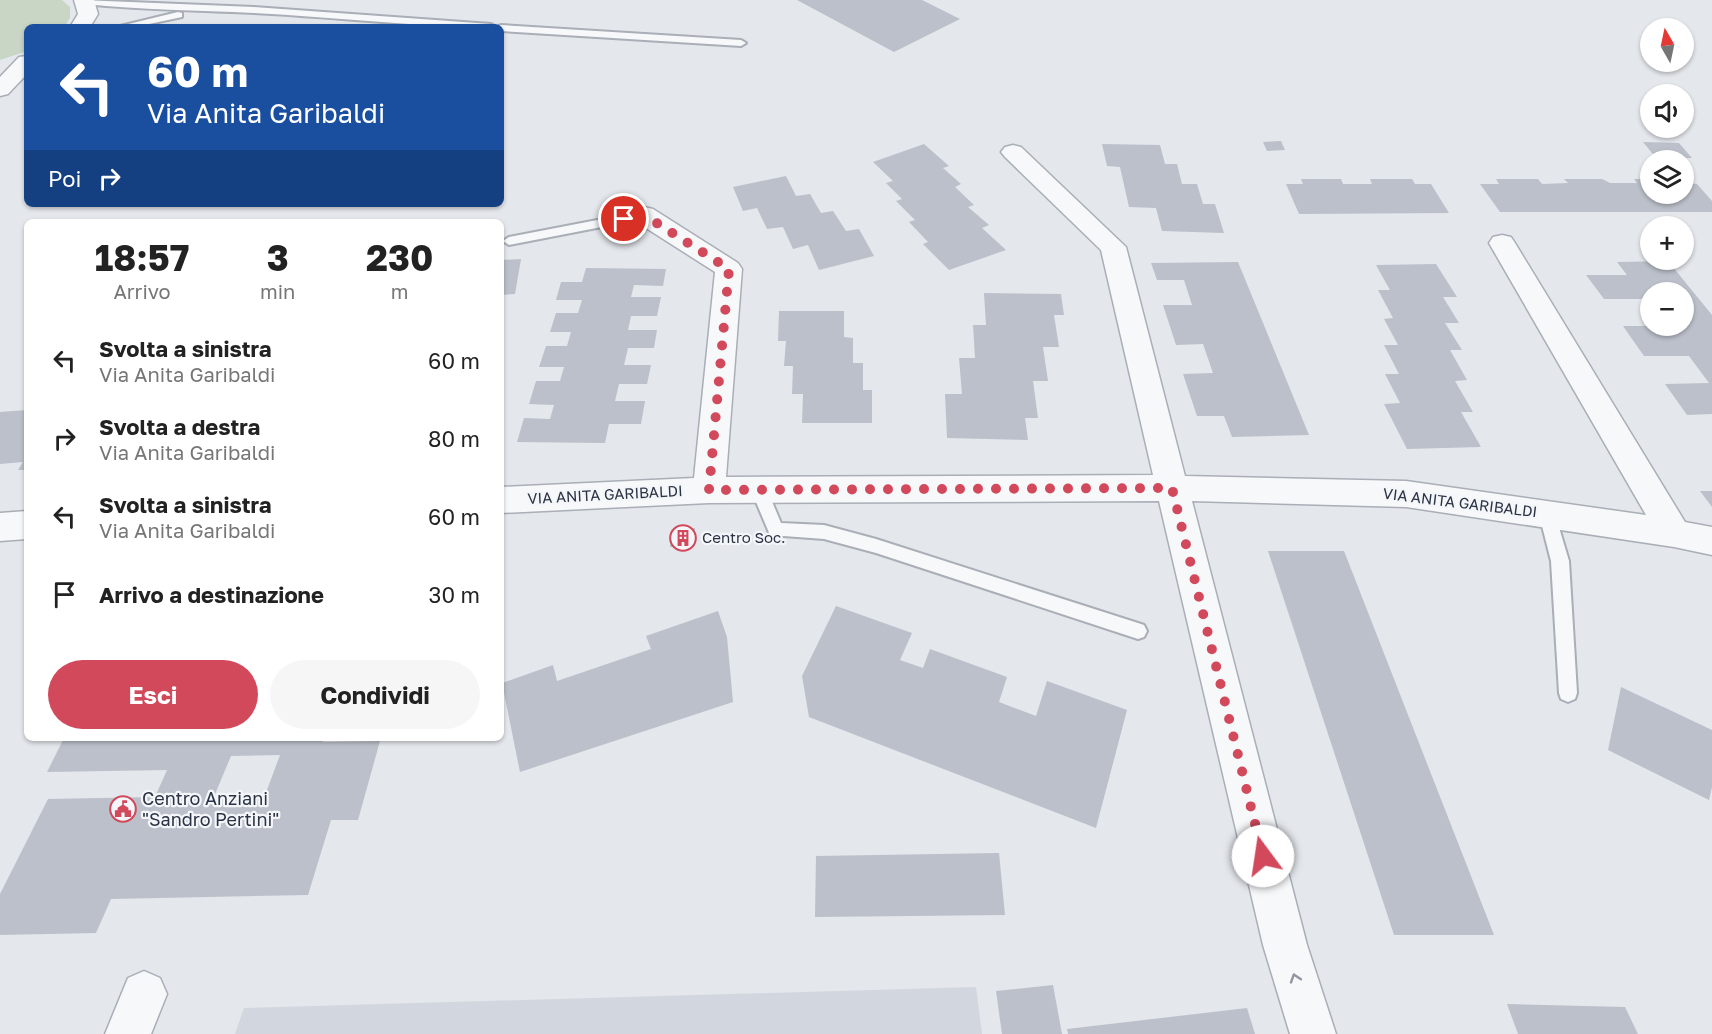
<!DOCTYPE html>
<html lang="it">
<head>
<meta charset="utf-8">
<style>
	body { margin:0; font-family:"Golos Text",sans-serif; background:#f6f6f6; color:#222; height:100vh; display:flex; flex-direction:column; font-size:22px; white-space:nowrap }
	* { box-sizing:border-box; margin:0 }
	p { font-size:20px; color:#767676 }
	.icon { flex:none; width:33px; height:33px; fill:none; stroke:currentColor; stroke-width:2; stroke-linecap:round; stroke-linejoin:round }
	.map { position:relative; flex:1; overflow:hidden }
	.drawer { position:absolute; left:24px; top:219px; width:480px; height:522px; display:flex; flex-direction:column; background:#fff; border-radius:9px; box-shadow:0 2px 4px #0004 }
	.drawer>* { flex:none }
	.guide { position:absolute; left:24px; top:24px; width:480px; height:183px; border-radius:9px; box-shadow:0 2px 4px #0004; background:#1a4fa0; color:#fff; overflow:hidden }
	.needle { width:39px; rotate:351deg }
	.buttons { position:absolute; left:1640px; top:18px; display:grid; gap:12px }
	.buttons a { display:grid; place-items:center; width:54px; height:54px; border-radius:50%; background:#fff; box-shadow:0 2px 4px #0004; font-size:30px }
	.pin { position:absolute; display:grid; place-items:center; width:51px; height:51px; color:#fff; margin:-26px; border:3px solid #fff; border-radius:50%; box-shadow:0 2px 6px #0007 }
	.me { position:absolute; width:66px; margin:-33px; rotate:346deg; stroke-linejoin:round; filter:drop-shadow(0 0 4px #0008) }
	.turn { display:flex; align-items:center; gap:21px; height:126px; padding:0 24px; font-size:27px }
	.turn .icon { width:78px; height:78px; stroke-width:2.5 }
	.turn b { display:block; font-size:42px; line-height:51px }
	.then { display:flex; align-items:center; height:57px; padding:0 24px; background:#0003; gap:12px; font-size:22px }
	.eta { display:flex; justify-content:space-evenly; align-items:center; height:102px; text-align:center }
	.eta b { font-size:36px; font-weight:700; line-height:42px }
	.cta { display:flex; gap:12px; margin-top:auto; padding:12px 24px }
	.cta a { flex:1; height:69px; border-radius:36px; background:#d1495b; color:#fff; font-size:24px; font-weight:700; line-height:69px; text-align:center }
	.cta a+a { background:#f6f6f6; color:#222 }
	ul { padding:0; list-style:none }
	li { display:flex; align-items:center; gap:18px; height:78px; padding:0 24px }
	li div { flex:1 }
	li b { display:block; font-size:22px }
	li em { font-style:normal }
	.map>svg:first-child { display:block }
	.built { fill:#d2d6de }
	.green { fill:#c9d6c5 }
	.building { fill:#bbc0ca; fill-rule:evenodd }
	.lines { fill:none; stroke-linecap:round; stroke-linejoin:round }
	.service-casing { stroke:#a9aeb7; stroke-width:4 }
	.minor-casing { stroke:#a9aeb7; stroke-width:3 }
	.tertiary-casing { stroke:#a9aeb7; stroke-width:3 }
	.service { fill:#f7f8fa; fill-rule:evenodd }
	.minor { fill:#f7f8fa; fill-rule:evenodd }
	.tertiary { fill:#f7f8fa; fill-rule:evenodd }
	.oneway { stroke:#9196a0 }
	.route { stroke:#d1495b; stroke-width:10; stroke-dasharray:0 18 }
	.labels { text-anchor:middle; stroke-width:4.5; stroke-linejoin:round; paint-order:stroke }
	.street-label { font-size:15px; fill:#2b3445; stroke:#f4f6f9 }
	.poi-label { font-size:15px; fill:#2b3445; stroke:#f4f6f9; text-anchor:start }
	.near-poi-label { font-size:18px; fill:#2b3445; stroke:#f4f6f9; text-anchor:start }
</style>
</head>
<body>
<div class="map">
<svg width="1712" height="1034" viewBox="0 0 1712 1034">
	<rect width="100%" height="100%" fill="#e4e7ec"/>
	<path class="built" d="M976,987L982,1034H235L244,1008Z"/>
	<path class="green" d="M0,0H62L70,7V18L64,27H27V51L0,60Z"/>
	<g class="building">
		<path d="M797,0H922L960,19L894,52Z"/>
		<path d="M1281,141L1285,150L1267,151L1263,142Z"/>
		<path d="M1643,142L1679,143L1692,158H1656Z"/>
		<path d="M924,144L949,166L943,168L961,184L955,187L974,205L968,207L989,225L982,228L1006,250L949,270L923,244L928,242L909,222L915,220L896,201L902,199L886,183L893,181L873,162Z"/>
		<path d="M1102,144L1160,145L1165,164H1177L1182,184H1197L1203,204H1215L1224,233L1162,231L1156,208L1129,207L1120,167L1107,166Z"/>
		<path d="M786,176L796,196L810,194L821,213L833,211L846,231L859,229L874,256L819,270L808,245L793,249L783,227L767,229L757,208L743,211L733,187Z"/>
		<path d="M1301,179H1341L1343,184H1372L1370,179H1412L1415,184H1431L1449,213L1299,214L1286,184H1303Z"/>
		<path d="M1496,179H1538L1542,184L1568,183L1564,179H1602L1610,183H1637L1634,179H1650V194H1683V183L1697,184L1712,201V212H1500L1480,184H1499Z"/>
		<path d="M521,259L515,294L501,295V260Z"/>
		<path d="M1668,261L1712,315V414L1687,415L1665,384L1709,383L1689,356H1644L1623,326H1683V292H1650V305L1645,299H1604L1586,275H1627L1617,262Z"/>
		<path d="M1238,262L1309,435L1232,437L1224,416H1197L1183,374L1213,373L1203,344L1176,345L1163,305H1192L1184,280H1157L1151,263Z"/>
		<path d="M1436,264L1457,297H1443L1459,323H1445L1462,350H1450L1467,380L1455,381L1473,412H1461L1481,447L1407,449L1384,404L1400,403L1385,374H1399L1384,345H1398L1384,319L1393,318L1378,290H1390L1376,265Z"/>
		<path d="M586,268L666,269L663,286L634,285L631,297H661L657,316H631L628,330H657L654,348H628L624,365H651L647,384H619L615,401H645L641,424H609L605,443L517,442L524,418L550,419L554,405L529,404L536,381H560L564,367H539L546,346H567L571,332H550L556,313H578L582,300H556L561,282H582Z"/>
		<path d="M984,293L1061,294L1064,315H1054L1059,347H1043L1048,381H1033L1038,418H1025L1028,440L947,438L945,394H962L959,358H975L973,325H986Z"/>
		<path d="M779,311H844V337L853,338V363H863V390H872V423H802L803,394H792L793,366H784L786,341H778Z"/>
		<path d="M27,410V470H18L23,462L0,464V412Z"/>
		<path d="M1700,491H1712V507Z"/>
		<path d="M695,528V545L670,547L671,530Z"/>
		<path d="M1268,551H1344L1494,935H1394Z"/>
		<path d="M836,606L912,633L900,660L923,668L930,649L1007,677L999,702L1036,716L1047,681L1127,710L1096,828L809,717L802,676Z"/>
		<path d="M718,611L727,637L733,702L520,772L502,683L553,665L557,681L651,649L646,636Z"/>
		<path d="M1621,687L1712,730V787L1709,800L1608,750Z"/>
		<path d="M64,738H332L322,742L380,741L358,820H331L308,895L111,899L96,933L0,935V894L48,799L155,797L167,770L47,772ZM280,755L264,798L213,799L231,756Z"/>
		<path d="M999,853L1005,915L815,917L816,856Z"/>
		<path d="M1053,985L1062,1034H1002L996,991Z"/>
		<path d="M1507,1004L1625,1007L1638,1034H1518Z"/>
		<path d="M1247,1008L1255,1034H1068L1067,1029Z"/>
	</g>
	<g class="lines">
		<g class="service-casing">
			<g id="service">
				<path d="M81,0L254,7L491,24L496,27C415,27 335,17 254,13C197,10 141,10 85,4Z"/>
				<path d="M178,12L182,13V17L135,27H116Z"/>
				<path d="M501,25L741,40L746,43L741,46L501,31V27H497Z"/>
				<path d="M644,211L648,212L650,215L648,218L509,245L503,241L509,237Z"/>
				<path d="M759,484L765,485L781,523L824,525L876,539L1138,623L1144,625L1147,631L1144,637L1138,639L876,553L824,539L770,535L751,490L753,485Z"/>
				<path d="M1547,507L1553,509L1555,514L1569,561L1577,693L1575,699L1568,702L1561,699L1559,693L1551,561L1539,514L1541,509Z"/>
			</g>
		</g>
		<g class="minor-casing">
			<g id="minor">
				<path d="M1013,145L1021,147L1126,247L1185,476L1406,481L1646,515L1489,243L1493,237L1502,235L1511,237L1515,243L1685,522L1712,527V555L1674,547L1406,507L1192,501L1307,945L1336,1034H1290L1263,945L1159,501L709,503L501,513V487L694,478L715,272L635,221L631,215L635,209L644,207L653,209L738,263L742,269L726,477L1153,475L1101,250L1005,157L1001,152L1005,147Z"/>
				<path d="M27,511V539L0,541V513Z"/>
				<path d="M144,971L160,978L167,994L151,1034H105L128,978Z"/>
			</g>
		</g>
		<g class="tertiary-casing">
			<g id="tertiary">
				<path d="M74,0H94L98,14L90,27H70L78,14Z"/>
				<path d="M27,56V74L8,94L0,96V77L19,57Z"/>
			</g>
		</g>
		<use href="#service" class="service"/>
		<use href="#minor" class="minor"/>
		<use href="#tertiary" class="tertiary"/>
	</g>
	<defs><path id="oneway-chevron" d="M-2-3.5L2.5 0L-2 3.5" fill="none" stroke-width="1.6" stroke-linecap="round" stroke-linejoin="round" transform="scale(1.5)"/></defs>
	<use class="oneway" href="#oneway-chevron" transform="translate(1295 978) rotate(-108)"/>
	<g class="lines">
		<path class="route" d="M624,219L644,215L729,269L709,490L1172,488L1263,856"/>
	</g>
	<defs>
		<g id="building-ring" transform="scale(1.35)"><circle r="9.5" fill="#f4f6f9" stroke="#d1495b" stroke-width="1.5"/><path d="M-4-6H4V6H1V3H-1V6H-4ZM-2.5-4.3h1.7v1.8h-1.7ZM.8-4.3h1.7v1.8H.8ZM-2.5-1h1.7V.8h-1.7ZM.8-1h1.7V.8H.8Z" fill="#d1495b"/></g>
		<g id="civic-ring" transform="scale(1.35)"><circle r="9.5" fill="#f4f6f9" stroke="#d1495b" stroke-width="1.5"/><path d="M-.6-6.5H3V-4.5H.6V-3L4-1V1h2V6H-6V1h2V-1L-.6-3ZM-1.2 2.5V6h2.4V2.5Z" fill="#d1495b"/></g>
	</defs>
	<g fill-rule="evenodd">
		<use href="#building-ring" x="683" y="538"/>
		<use href="#civic-ring" x="123" y="809"/>
	</g>
	<g class="labels">
		<g class="street-label">
			<text transform="translate(605 495) rotate(-3)" y="5">VIA ANITA GARIBALDI</text>
			<text transform="translate(1460 503) rotate(7)" y="5">VIA ANITA GARIBALDI</text>
		</g>
		<g class="poi-label">
			<text x="702" y="543">Centro Soc.</text>
		</g>
		<g class="near-poi-label">
			<text x="142" y="805">Centro Anziani<tspan x="142" dy="21">"Sandro Pertini"</tspan></text>
		</g>
	</g>
</svg>
<div class="buttons">
<a><svg class="needle" viewBox="-14 -14 28 28"><path d="M0-13l5 13h-10z" fill="#e53935"/><path d="M0 13l5-13h-10z" fill="#767676"/></svg></a>
<a><svg class="icon" aria-label="sound" viewBox="0 0 24 24"><path d="M4 9h4l5-4v14l-5-4H4zM17 9q2 3 0 6"/></svg></a>
<a><svg class="icon" aria-label="layers" viewBox="0 0 24 24"><path d="M12 4l9 5-9 5-9-5zM3 14l9 5 9-5"/></svg></a>
<a>+</a>
<a>−</a>
</div>
<div class="pin" style="left:624px;top:219px;background:#d93025"><svg class="icon" aria-label="arrive" viewBox="0 0 24 24"><path d="M6 21V4h12l-3 4 3 4H6"/></svg></div>
<svg class="me" style="left:1263px;top:856px" viewBox="-20 -20 40 40"><circle r="19" fill="#fff"/><path d="M0-13L10 11 0 6-10 11z" fill="#d1495b"/></svg>
<div class="guide">
<div class="turn"><svg class="icon" aria-label="left" viewBox="0 0 24 24"><path d="M17 20v-9H6M10 6l-5 5 5 5"/></svg><div><b>60 m</b>Via Anita Garibaldi</div></div>
<div class="then">Poi<svg class="icon" aria-label="right" viewBox="0 0 24 24"><path d="M7 20v-9h11M14 6l5 5-5 5"/></svg></div>
</div>
<section class="drawer">
<div class="eta">
<div><b>18:57</b><p>Arrivo</p></div>
<div><b>3</b><p>min</p></div>
<div><b>230</b><p>m</p></div>
</div>
<ul>
<li><svg class="icon" aria-label="left" viewBox="0 0 24 24"><path d="M17 20v-9H6M10 6l-5 5 5 5"/></svg><div><b>Svolta a sinistra</b><p>Via Anita Garibaldi</p></div><em>60 m</em></li>
<li><svg class="icon" aria-label="right" viewBox="0 0 24 24"><path d="M7 20v-9h11M14 6l5 5-5 5"/></svg><div><b>Svolta a destra</b><p>Via Anita Garibaldi</p></div><em>80 m</em></li>
<li><svg class="icon" aria-label="left" viewBox="0 0 24 24"><path d="M17 20v-9H6M10 6l-5 5 5 5"/></svg><div><b>Svolta a sinistra</b><p>Via Anita Garibaldi</p></div><em>60 m</em></li>
<li><svg class="icon" aria-label="arrive" viewBox="0 0 24 24"><path d="M6 21V4h12l-3 4 3 4H6"/></svg><div><b>Arrivo a destinazione</b></div><em>30 m</em></li>
</ul>
<div class="cta"><a>Esci</a><a>Condividi</a></div>
</section>
</div>
</body>
</html>
